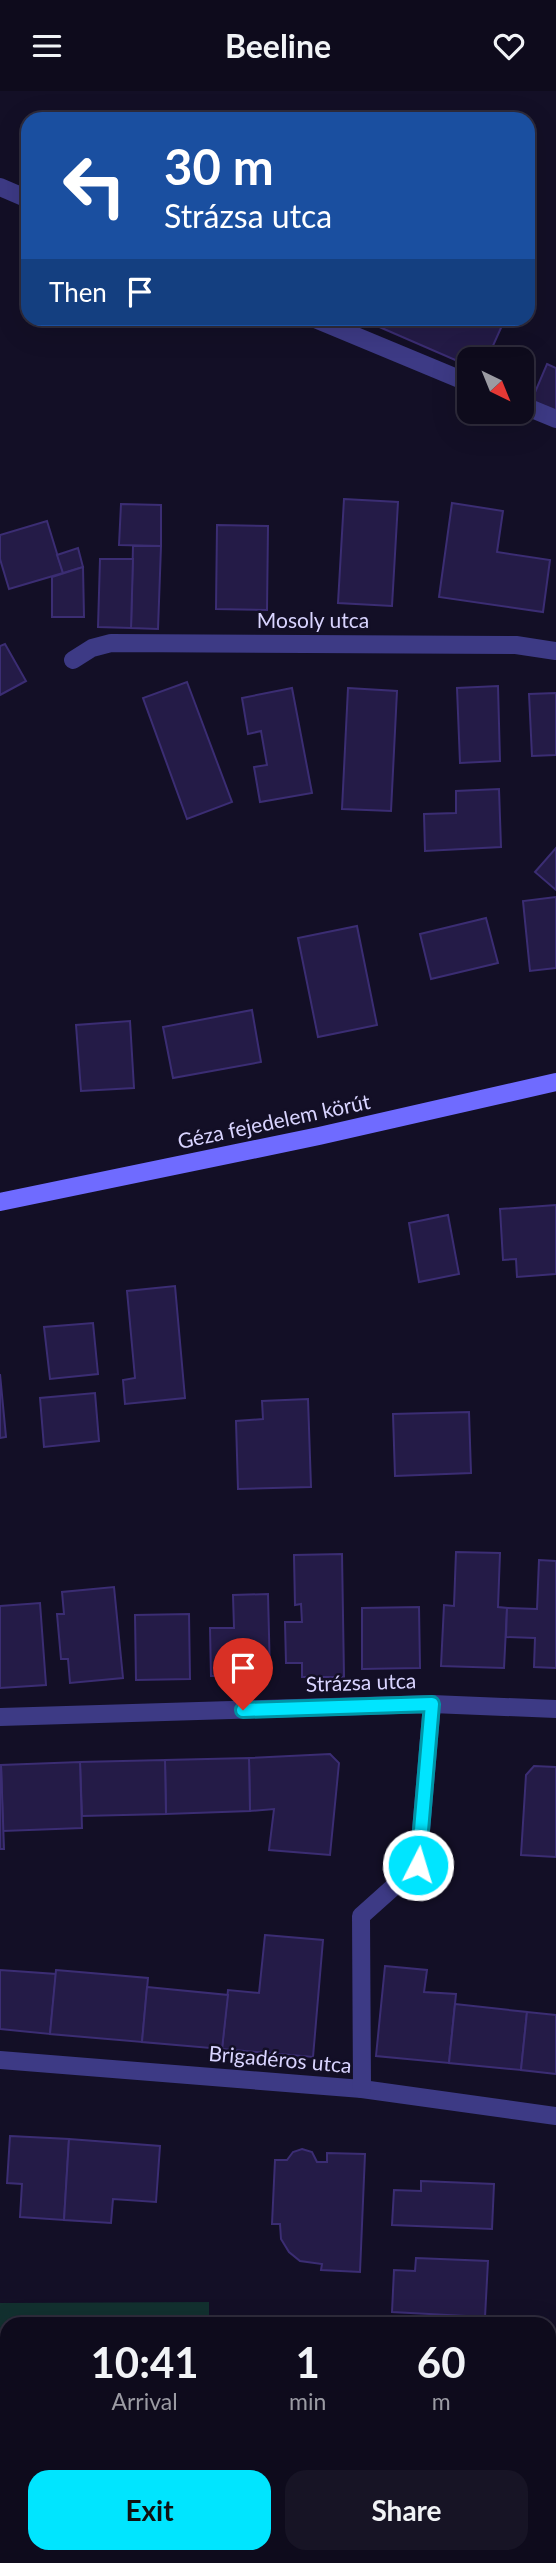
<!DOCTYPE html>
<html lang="en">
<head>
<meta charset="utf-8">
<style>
	body { margin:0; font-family:Lato,sans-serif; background:#171425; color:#f1f3f6; height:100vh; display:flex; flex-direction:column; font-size:26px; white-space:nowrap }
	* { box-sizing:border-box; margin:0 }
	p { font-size:23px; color:#9b9ba3 }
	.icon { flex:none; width:38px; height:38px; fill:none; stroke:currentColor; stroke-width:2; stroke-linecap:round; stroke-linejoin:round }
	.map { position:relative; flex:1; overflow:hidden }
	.drawer { position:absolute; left:0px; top:2226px; width:556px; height:247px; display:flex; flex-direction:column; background:#0e0b1c; border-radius:21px 21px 0 0; box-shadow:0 7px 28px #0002,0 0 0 2px #2e2b3b }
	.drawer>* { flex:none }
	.top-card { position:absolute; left:21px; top:21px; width:514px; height:214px; border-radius:21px; box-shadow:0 7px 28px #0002,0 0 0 2px #2e2b3b; background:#1a4fa0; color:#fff; overflow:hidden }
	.needle { width:46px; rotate:137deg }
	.buttons { position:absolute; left:457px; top:256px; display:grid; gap:14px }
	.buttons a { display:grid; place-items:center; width:77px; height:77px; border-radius:14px; background:#0e0b1c; box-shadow:0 7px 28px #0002,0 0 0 2px #2e2b3b; font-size:35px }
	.pin { position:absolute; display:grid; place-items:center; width:60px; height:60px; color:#fff; margin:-72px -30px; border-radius:50% 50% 50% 0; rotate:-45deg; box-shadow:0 0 7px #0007 }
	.pin .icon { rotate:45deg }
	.me { position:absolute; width:77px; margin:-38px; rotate:5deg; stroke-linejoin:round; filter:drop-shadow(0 0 5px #0008) }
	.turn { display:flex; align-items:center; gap:24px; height:147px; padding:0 28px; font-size:32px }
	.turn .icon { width:91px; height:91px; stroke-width:2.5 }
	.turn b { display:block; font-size:49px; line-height:60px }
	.then { display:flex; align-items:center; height:66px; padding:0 28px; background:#0003; gap:14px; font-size:26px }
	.eta { display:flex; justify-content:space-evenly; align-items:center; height:119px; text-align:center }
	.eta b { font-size:42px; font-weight:700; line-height:49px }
	.button { display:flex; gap:14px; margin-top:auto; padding:14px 28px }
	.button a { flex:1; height:80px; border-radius:21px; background:#00e5ff; color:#111; font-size:28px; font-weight:700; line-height:80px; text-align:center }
	.button a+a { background:#171425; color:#f1f3f6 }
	header { display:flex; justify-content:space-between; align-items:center; height:91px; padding:0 28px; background:#0e0b1c; font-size:32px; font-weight:700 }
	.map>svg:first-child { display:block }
	.green { fill:#12302f }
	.building { fill:#241b47; stroke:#3b2d73; stroke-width:2 }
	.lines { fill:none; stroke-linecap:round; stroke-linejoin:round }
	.lane { stroke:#3d3a85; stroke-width:18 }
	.street { stroke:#3d3a85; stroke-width:18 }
	.secondary { stroke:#6f6bff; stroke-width:18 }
	.route-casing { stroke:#0095a6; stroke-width:18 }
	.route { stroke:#00e5ff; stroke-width:12 }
	.labels { text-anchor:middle; stroke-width:5; stroke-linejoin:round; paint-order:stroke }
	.street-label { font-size:21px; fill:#d9d4ff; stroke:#130f26 }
</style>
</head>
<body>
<header><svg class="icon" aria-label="menu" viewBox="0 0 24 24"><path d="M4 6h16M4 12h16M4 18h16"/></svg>Beeline<svg class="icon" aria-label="heart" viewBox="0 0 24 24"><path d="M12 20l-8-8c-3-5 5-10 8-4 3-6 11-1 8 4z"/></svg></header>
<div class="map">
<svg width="556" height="2472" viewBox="0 0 556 2472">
	<rect width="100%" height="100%" fill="#130f26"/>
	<path class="green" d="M209,2211V2233H7V2369H0V2212Z"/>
	<g class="building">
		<path d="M361,228H505L487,268H469V275Z"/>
		<path d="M547,273L556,277V324L530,313Z"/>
		<path d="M344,408L398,411L392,515L338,512Z"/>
		<path d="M452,412L503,420L497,461L550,469L543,521L439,506Z"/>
		<path d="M121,413L161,414V455L119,454Z"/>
		<path d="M47,430L63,482L9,498L0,468V444Z"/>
		<path d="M217,434L268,435L267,519L216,518Z"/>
		<path d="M133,455H161L158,538L131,537Z"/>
		<path d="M78,457L83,476L63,482L57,464Z"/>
		<path d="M100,468H133L131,537L98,536Z"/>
		<path d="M83,476L84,526H52V486Z"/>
		<path d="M5,553L26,590L0,604V555Z"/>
		<path d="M187,591L232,711L187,728L143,607Z"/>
		<path d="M498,595L500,670L460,672L457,597Z"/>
		<path d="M292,597L312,702L260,711L254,676L267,674L261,640L248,643L242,607Z"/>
		<path d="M348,597L397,600L391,720L342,718Z"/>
		<path d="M556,602V664L532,665L529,603Z"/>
		<path d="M499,698L501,756L425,760L424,723L456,722V700Z"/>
		<path d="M556,757V799L535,781Z"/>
		<path d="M556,806V877L530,880L523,810Z"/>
		<path d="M486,827L498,872L431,888L420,843Z"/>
		<path d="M357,835L377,934L318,946L298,847Z"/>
		<path d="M252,919L261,971L173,987L163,936Z"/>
		<path d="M130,930L134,997L81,1000L76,934Z"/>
		<path d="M556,1114V1183L517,1186L516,1168L503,1169L500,1118Z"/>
		<path d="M448,1124L459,1183L419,1191L409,1132Z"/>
		<path d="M175,1195L185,1307L125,1313L123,1289L135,1287L127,1200Z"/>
		<path d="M93,1232L98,1283L50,1288L44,1236Z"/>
		<path d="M0,1283L6,1346L0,1347Z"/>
		<path d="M95,1302L99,1350L44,1356L40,1307Z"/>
		<path d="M308,1308L311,1396L238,1398L236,1330L263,1328L262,1310Z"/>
		<path d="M469,1321L471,1382L395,1385L393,1323Z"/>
		<path d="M456,1461L500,1462L498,1516L507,1517L504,1577L441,1575L444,1514L454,1515Z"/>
		<path d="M342,1463L344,1586H302V1572H286L285,1531H302L301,1513L295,1514L294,1464Z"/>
		<path d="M539,1469L556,1470V1577L534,1576L535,1547L506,1546L507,1517L537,1518Z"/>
		<path d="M114,1496L123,1587L70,1592L68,1568H61L57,1523H64L62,1501Z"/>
		<path d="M268,1503L270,1584L211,1585L210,1537H234L233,1504Z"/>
		<path d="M40,1512L46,1594L0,1597V1515Z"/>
		<path d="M419,1516L420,1577L362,1578V1517Z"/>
		<path d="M189,1523L190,1588L136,1589L135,1524Z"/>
		<path d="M330,1663L339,1672L330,1764L269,1759L274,1718L250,1720L249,1667Z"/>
		<path d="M249,1667L250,1720L166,1723L165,1669Z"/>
		<path d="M165,1669L166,1723L82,1725L80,1671Z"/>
		<path d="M80,1671L82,1737L3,1740L1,1674Z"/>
		<path d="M1,1674L4,1758H0V1674Z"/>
		<path d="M534,1675L556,1676V1766L521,1764L526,1684Z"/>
		<path d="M265,1844L323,1849L313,1966L222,1958L228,1899L259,1902Z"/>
		<path d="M385,1875L427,1879L424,1901L456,1903L449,1972L376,1965Z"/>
		<path d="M0,1879L56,1883L50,1943L0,1938Z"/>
		<path d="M56,1879L148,1887L142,1951L50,1943Z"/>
		<path d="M147,1896L228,1904L222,1958L142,1951Z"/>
		<path d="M455,1913L527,1921L521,1979L449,1972Z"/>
		<path d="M527,1921L556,1924V1983L521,1979Z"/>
		<path d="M10,2045L69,2048L64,2129L20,2126L22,2093L7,2092Z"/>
		<path d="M69,2048L160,2055L156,2111L113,2108L111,2132L64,2129Z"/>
		<path d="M302,2058L312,2061L317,2071H327V2062L365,2063L360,2181L321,2179L322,2173L300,2170L289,2161L281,2148L280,2133H272L275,2069H287L293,2061Z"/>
		<path d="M421,2090L494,2093L492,2138L392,2134L394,2099L421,2100Z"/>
		<path d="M416,2167L488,2170L485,2226L392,2221L394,2179L415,2180Z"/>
		<path d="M0,2428H7V2466H32L31,2472H0Z"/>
		<path d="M107,2466H176L177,2472H107Z"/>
		<rect x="293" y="2466" width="70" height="6"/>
		<rect x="363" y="2466" width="69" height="6"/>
	</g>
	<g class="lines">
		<path class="lane" d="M80,2466V2472"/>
		<g class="street">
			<path d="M0,96L28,108"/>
			<path d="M315,228L469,292"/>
			<path d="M522,314L556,328"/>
			<path d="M73,569L92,557L111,552L516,554L556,560"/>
			<path d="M0,1626L432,1613L556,1618"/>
			<path d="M0,1969L362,1998L556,2025"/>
			<path d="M362,1998L361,1825L418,1774L432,1613"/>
			<path d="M0,2383H7"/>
			<path d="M550,2395H556"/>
		</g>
		<path class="secondary" d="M0,1111L319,1045L556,991"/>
	</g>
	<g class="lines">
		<g class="route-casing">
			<path id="route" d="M243,1619L432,1613L418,1774"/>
		</g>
		<use href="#route" class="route"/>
	</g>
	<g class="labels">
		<g class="street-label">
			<text x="313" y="537">Mosoly utca</text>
			<text transform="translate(274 1031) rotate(-12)" y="7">Géza fejedelem körút</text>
			<text transform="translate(361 1592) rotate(-2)" y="7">Strázsa utca</text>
			<text transform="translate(280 1969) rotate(5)" y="7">Brigadéros utca</text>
		</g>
	</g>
</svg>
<div class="buttons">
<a><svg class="needle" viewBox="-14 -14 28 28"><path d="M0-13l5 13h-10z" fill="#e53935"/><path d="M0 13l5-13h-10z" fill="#9b9ba3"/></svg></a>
</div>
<div class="pin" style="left:243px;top:1619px;background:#d93025"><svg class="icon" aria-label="arrive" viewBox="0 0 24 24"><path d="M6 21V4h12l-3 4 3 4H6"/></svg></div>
<svg class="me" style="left:418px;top:1774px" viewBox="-20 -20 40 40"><circle r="17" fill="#00e5ff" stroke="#fff" stroke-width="3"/><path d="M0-11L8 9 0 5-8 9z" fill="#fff"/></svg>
<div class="top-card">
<div class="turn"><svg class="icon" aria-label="left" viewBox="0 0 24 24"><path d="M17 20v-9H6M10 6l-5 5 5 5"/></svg><div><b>30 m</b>Strázsa utca</div></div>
<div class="then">Then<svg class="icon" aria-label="arrive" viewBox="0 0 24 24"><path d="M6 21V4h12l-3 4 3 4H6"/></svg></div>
</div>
<section class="drawer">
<div class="eta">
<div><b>10:41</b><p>Arrival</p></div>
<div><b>1</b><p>min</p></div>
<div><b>60</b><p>m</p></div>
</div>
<div class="button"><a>Exit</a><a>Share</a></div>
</section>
</div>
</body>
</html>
